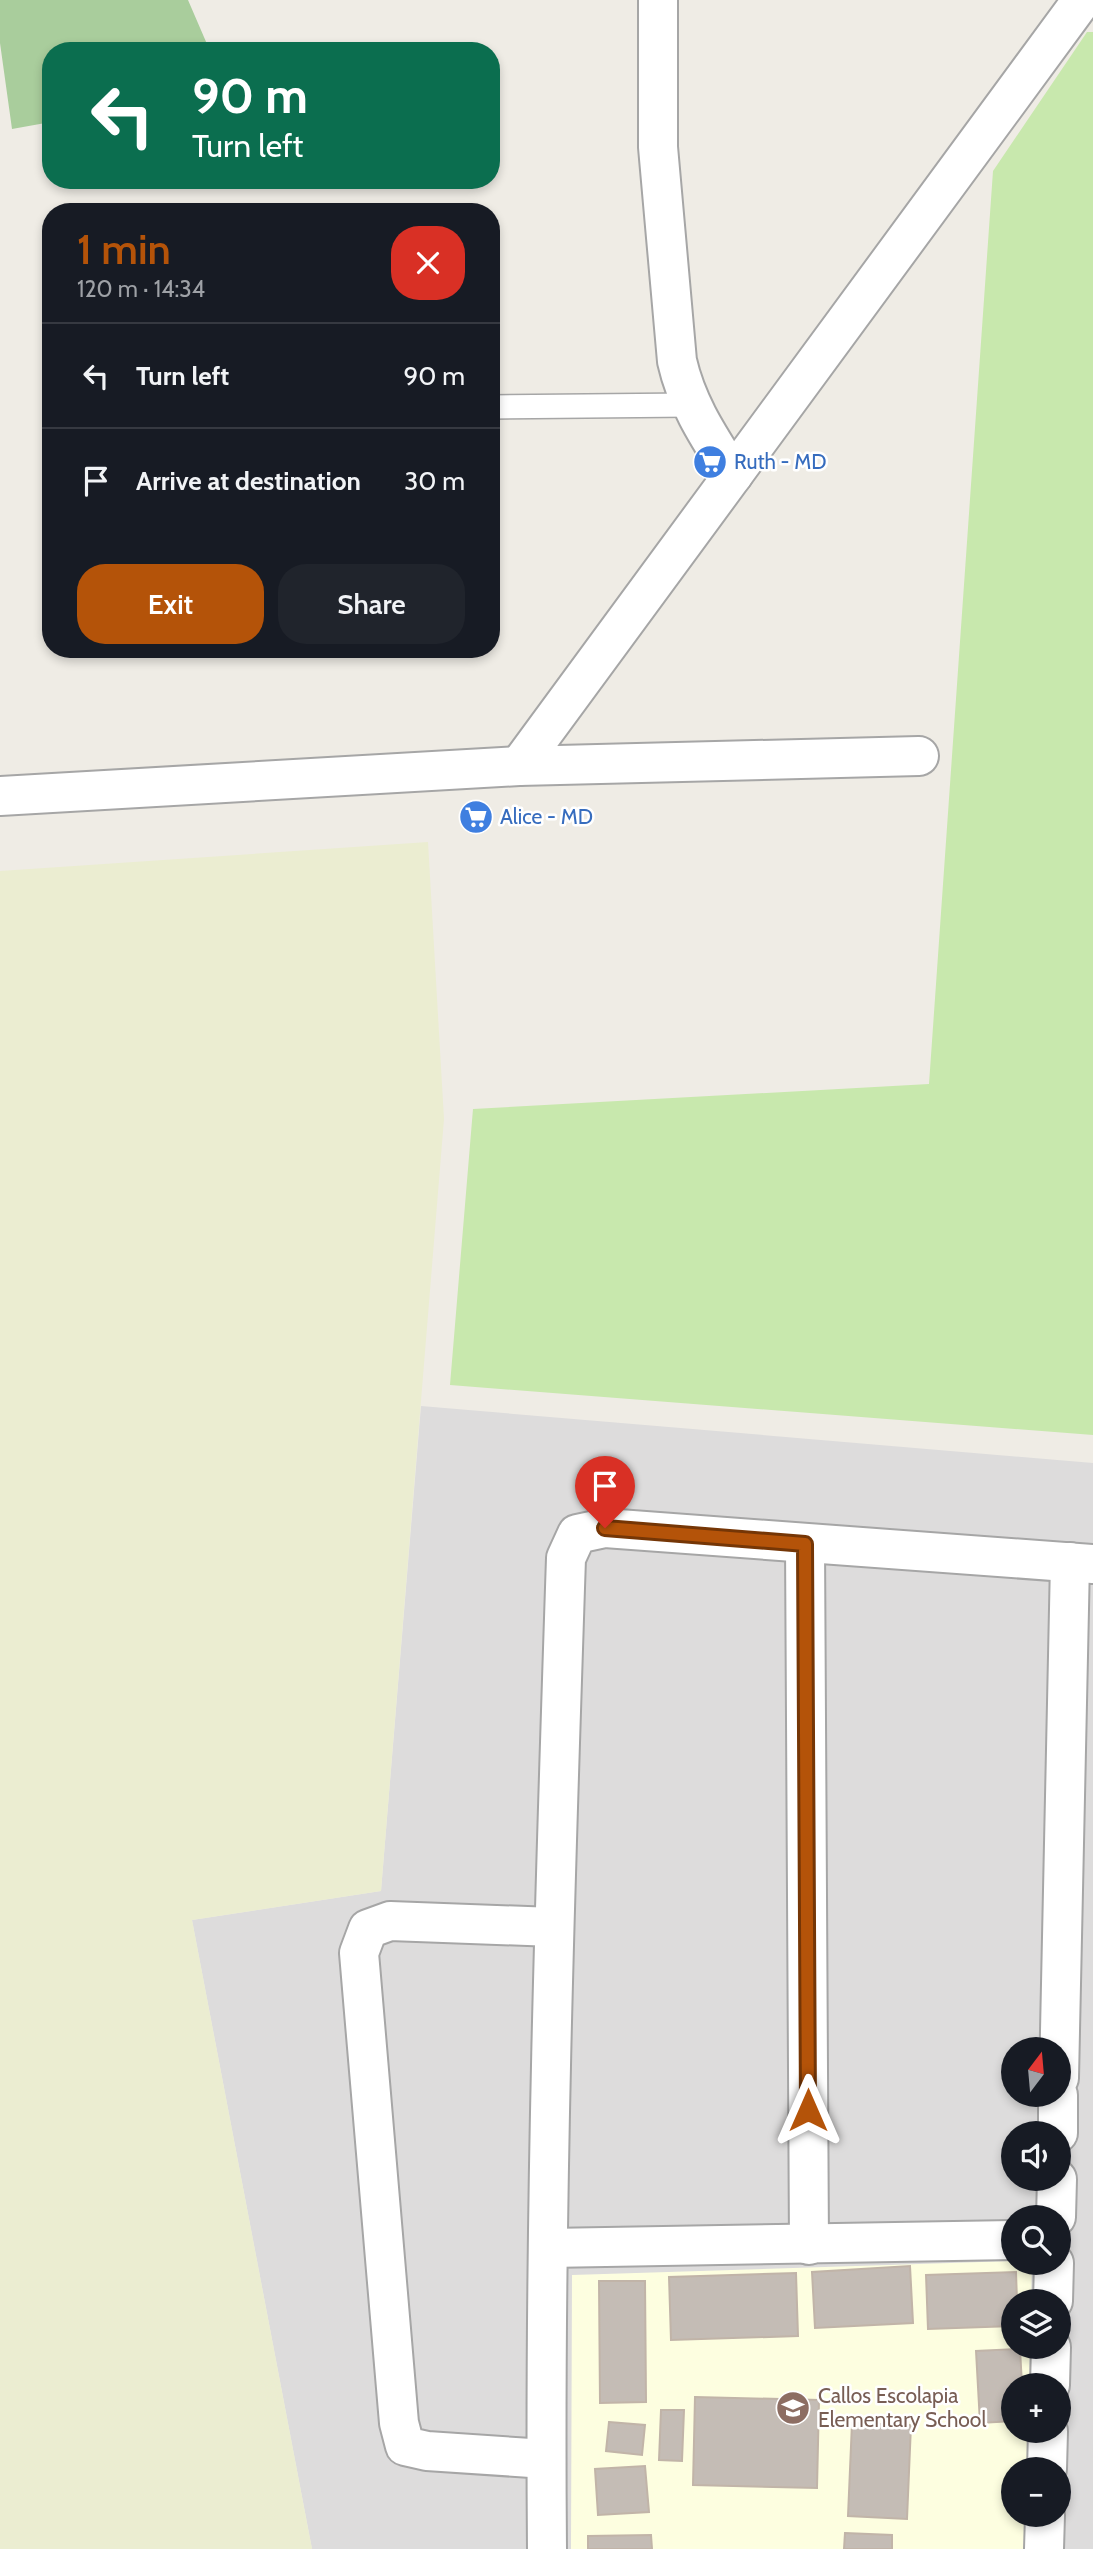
<!DOCTYPE html>
<html lang="en">
<head>
<meta charset="utf-8">
<style>
	body { margin:0; font-family:Cabin,sans-serif; background:#20242c; color:#f1f3f6; height:100vh; display:flex; flex-direction:column; font-size:26px; white-space:nowrap }
	* { box-sizing:border-box; margin:0 }
	p { font-size:23px; color:#9ea1a6 }
	.icon { flex:none; width:38px; height:38px; fill:none; stroke:currentColor; stroke-width:2; stroke-linecap:round; stroke-linejoin:round }
	.map { position:relative; flex:1; overflow:hidden }
	.drawer { position:absolute; left:42px; top:203px; width:458px; height:455px; display:flex; flex-direction:column; background:#171b24; border-radius:28px; box-shadow:0 4px 10px #0003 }
	.drawer>* { flex:none }
	.guide { position:absolute; left:42px; top:42px; width:458px; height:147px; border-radius:28px; box-shadow:0 4px 10px #0003; background:#0b6e4f; color:#fff; overflow:hidden }
	.needle { width:46px; rotate:16deg }
	.fabs { position:absolute; left:1001px; top:2037px; display:grid; gap:14px }
	.fabs a { display:grid; place-items:center; width:70px; height:70px; border-radius:50%; background:#171b24; box-shadow:0 4px 10px #0003; font-size:35px }
	.pin { position:absolute; display:grid; place-items:center; width:60px; height:60px; color:#fff; margin:-72px -30px; border-radius:50% 50% 50% 0; rotate:-45deg; box-shadow:0 0 7px #0007 }
	.pin .icon { rotate:45deg }
	.me { position:absolute; width:77px; margin:-38px; rotate:0deg; stroke-linejoin:round; filter:drop-shadow(0 0 5px #0008) }
	.turn { display:flex; align-items:center; gap:24px; height:147px; padding:0 35px; font-size:32px }
	.turn .icon { width:91px; height:91px; stroke-width:2.5 }
	.turn b { display:block; font-size:49px; line-height:60px }
	.round { display:grid; place-items:center; flex:none; width:74px; height:74px; border-radius:28px; background:#20242c }
	.head { display:flex; align-items:center; justify-content:space-between; height:119px; padding:0 35px }
	h1 { font-size:42px; font-weight:600; line-height:52px; color:#b45309 }
	.button { display:flex; gap:14px; margin-top:auto; padding:14px 35px }
	.button a { flex:1; height:80px; border-radius:28px; background:#b45309; color:#fff; font-size:28px; font-weight:600; line-height:80px; text-align:center }
	.button a+a { background:#20242c; color:#f1f3f6 }
	ul { padding:0; list-style:none }
	li { display:flex; align-items:center; gap:21px; height:105px; padding:0 35px; border-top:2px solid #363941 }
	li div { flex:1 }
	li b { display:block; font-size:26px }
	li em { font-style:normal }
	.map>svg:first-child { display:block }
	.residential { fill:#dddcdc; fill-rule:evenodd }
	.education { fill:#fdfee0 }
	.farmland { fill:#ebedd1 }
	.grass { fill:#c8e8ad }
	.forest { fill:#a9cd9c }
	.building { fill:#c4bcb5; stroke:#c1b4a8; stroke-width:2 }
	.lines { fill:none; stroke-linecap:round; stroke-linejoin:round }
	.lane-casing { stroke:#a6a6a6; stroke-width:26 }
	.street-casing { stroke:#a6a6a6; stroke-width:42 }
	.lane { stroke:#fff; stroke-width:23 }
	.street { stroke:#fff; stroke-width:38 }
	.route-casing { stroke:#753606; stroke-width:18 }
	.route { stroke:#b45309; stroke-width:12 }
	.labels { text-anchor:middle; stroke-width:5; stroke-linejoin:round; paint-order:stroke }
	.shop-label { font-size:21px; fill:#366cbe; stroke:#fff; text-anchor:start }
	.education-label { font-size:21px; fill:#785e54; stroke:#fff; text-anchor:start }
</style>
</head>
<body>
<div class="map">
<svg width="1093" height="2549" viewBox="0 0 1093 2549">
	<rect width="100%" height="100%" fill="#efece5"/>
	<path class="residential" d="M421,1406L1093,1463V2549H312L192,1920L381,1891ZM1013,2049H1059V2095H1013ZM1013,2133H1059V2179H1013ZM1013,2217H1059V2263H1013ZM1013,2301H1059V2347H1013ZM1013,2385H1059V2431H1013ZM1013,2469H1059V2515H1013Z"/>
	<path class="education" d="M1013,2261L1032,2263L1031,2301H1013V2347H1030L1029,2385H1013V2431H1028L1027,2469H1013V2515H1026L1025,2549H571L572,2275Z"/>
	<path class="farmland" d="M428,842L444,1119L381,1891L192,1920L312,2549H0V871Z"/>
	<path class="grass" d="M1087,32H1093V1435L450,1385L473,1109L929,1084L993,171Z"/>
	<path class="forest" d="M0,0H188L210,51H51V122L12,129L0,43Z"/>
	<g class="building">
		<path d="M910,2266L913,2323L815,2328L812,2272Z"/>
		<path d="M1016,2272L1017,2301H1013V2326L928,2329L926,2275Z"/>
		<path d="M796,2273L798,2336L671,2340L669,2277Z"/>
		<path d="M599,2281H645L646,2402L600,2403Z"/>
		<path d="M1020,2349L1022,2385H1013V2421L980,2423L976,2351Z"/>
		<path d="M695,2397L819,2400L817,2488L693,2485Z"/>
		<path d="M661,2410H684L682,2461L659,2460Z"/>
		<path d="M609,2422L645,2425L642,2455L606,2451Z"/>
		<path d="M852,2423L911,2425L907,2519L848,2516Z"/>
		<path d="M645,2466L649,2512L598,2515L595,2469Z"/>
		<path d="M845,2533L892,2535V2549H844Z"/>
		<path d="M651,2535L652,2549H588V2536Z"/>
	</g>
	<g class="lines">
		<g class="lane-casing">
			<path id="lane" d="M492,407L691,405"/>
		</g>
		<g class="street-casing">
			<g id="street">
				<path d="M658,0V147L677,361C687,405 709,437 733,475"/>
				<path d="M519,766L1082,0"/>
				<path d="M0,796L519,766L919,756"/>
				<path d="M805,1544L809,2245"/>
				<path d="M1059,2078L1070,1562"/>
				<path d="M1058,2133V2095"/>
				<path d="M1056,2217L1057,2179"/>
				<path d="M548,2248L1013,2240"/>
				<path d="M1053,2301L1054,2263"/>
				<path d="M1050,2385L1051,2347"/>
				<path d="M546,2459L427,2451L405,2446L399,2423L359,1953L368,1929L390,1921L554,1927"/>
				<path d="M1047,2469L1048,2431"/>
				<path d="M547,2549C544,2219 555,1888 566,1558L577,1534L605,1528L1093,1564"/>
				<path d="M1044,2549L1045,2515"/>
			</g>
		</g>
		<use href="#lane" class="lane"/>
		<use href="#street" class="street"/>
	</g>
	<g class="lines">
		<g class="route-casing">
			<path id="route" d="M605,1528L805,1544L808,2110"/>
		</g>
		<use href="#route" class="route"/>
	</g>
	<defs>
		<g id="supermarket-disc" transform="scale(1.75)"><circle r="9.5" fill="#3f7fe0" stroke="#fff"/><path d="M-6-5.5h2.5l.6 2H6L4.5 2H-2.5L-4.4-4H-6ZM-1.5 3.2a1.3 1.3 0 1 0 .1 0ZM3 3.2a1.3 1.3 0 1 0 .1 0Z" fill="#fff"/></g>
		<g id="school-disc" transform="scale(1.75)"><circle r="9.5" fill="#8d6e63" stroke="#fff"/><path d="M0-5L7-2L0 1L-7-2ZM-4 1L0 2.5L4 1V4Q0 6-4 4Z" fill="#fff"/></g>
	</defs>
	<g fill-rule="evenodd">
		<use href="#supermarket-disc" x="710" y="462"/>
		<use href="#supermarket-disc" x="476" y="817"/>
		<use href="#school-disc" x="793" y="2408"/>
	</g>
	<g class="labels">
		<g class="shop-label">
			<text x="734" y="469">Ruth - MD</text>
			<text x="500" y="824">Alice - MD</text>
		</g>
		<g class="education-label">
			<text x="818" y="2403">Callos Escolapia<tspan x="818" dy="24">Elementary School</tspan></text>
		</g>
	</g>
</svg>
<div class="fabs">
<a><svg class="needle" viewBox="-14 -14 28 28"><path d="M0-13l5 13h-10z" fill="#e53935"/><path d="M0 13l5-13h-10z" fill="#9ea1a6"/></svg></a>
<a><svg class="icon" aria-label="sound" viewBox="0 0 24 24"><path d="M4 9h4l5-4v14l-5-4H4zM17 9q2 3 0 6"/></svg></a>
<a><svg class="icon" aria-label="search" viewBox="0 0 24 24"><circle cx="10" cy="10" r="6"/><path d="M15 15l6 6"/></svg></a>
<a><svg class="icon" aria-label="layers" viewBox="0 0 24 24"><path d="M12 4l9 5-9 5-9-5zM3 14l9 5 9-5"/></svg></a>
<a>+</a>
<a>−</a>
</div>
<div class="pin" style="left:605px;top:1528px;background:#d93025"><svg class="icon" aria-label="arrive" viewBox="0 0 24 24"><path d="M6 21V4h12l-3 4 3 4H6"/></svg></div>
<svg class="me" style="left:808px;top:2110px" viewBox="-20 -20 40 40"><path d="M0-17L14 15 0 8-14 15z" fill="#b45309" stroke="#fff" stroke-width="4"/></svg>
<div class="guide">
<div class="turn"><svg class="icon" aria-label="left" viewBox="0 0 24 24"><path d="M17 20v-9H6M10 6l-5 5 5 5"/></svg><div><b>90 m</b>Turn left</div></div>
</div>
<section class="drawer">
<div class="head"><div><h1>1 min</h1><p>120 m · 14:34</p></div><a class="round" style="background:#d93025;color:#fff"><svg class="icon" aria-label="close" viewBox="0 0 24 24"><path d="M6 6l12 12M18 6L6 18"/></svg></a></div>
<ul>
<li><svg class="icon" aria-label="left" viewBox="0 0 24 24"><path d="M17 20v-9H6M10 6l-5 5 5 5"/></svg><div><b>Turn left</b></div><em>90 m</em></li>
<li><svg class="icon" aria-label="arrive" viewBox="0 0 24 24"><path d="M6 21V4h12l-3 4 3 4H6"/></svg><div><b>Arrive at destination</b></div><em>30 m</em></li>
</ul>
<div class="button"><a>Exit</a><a>Share</a></div>
</section>
</div>
</body>
</html>
